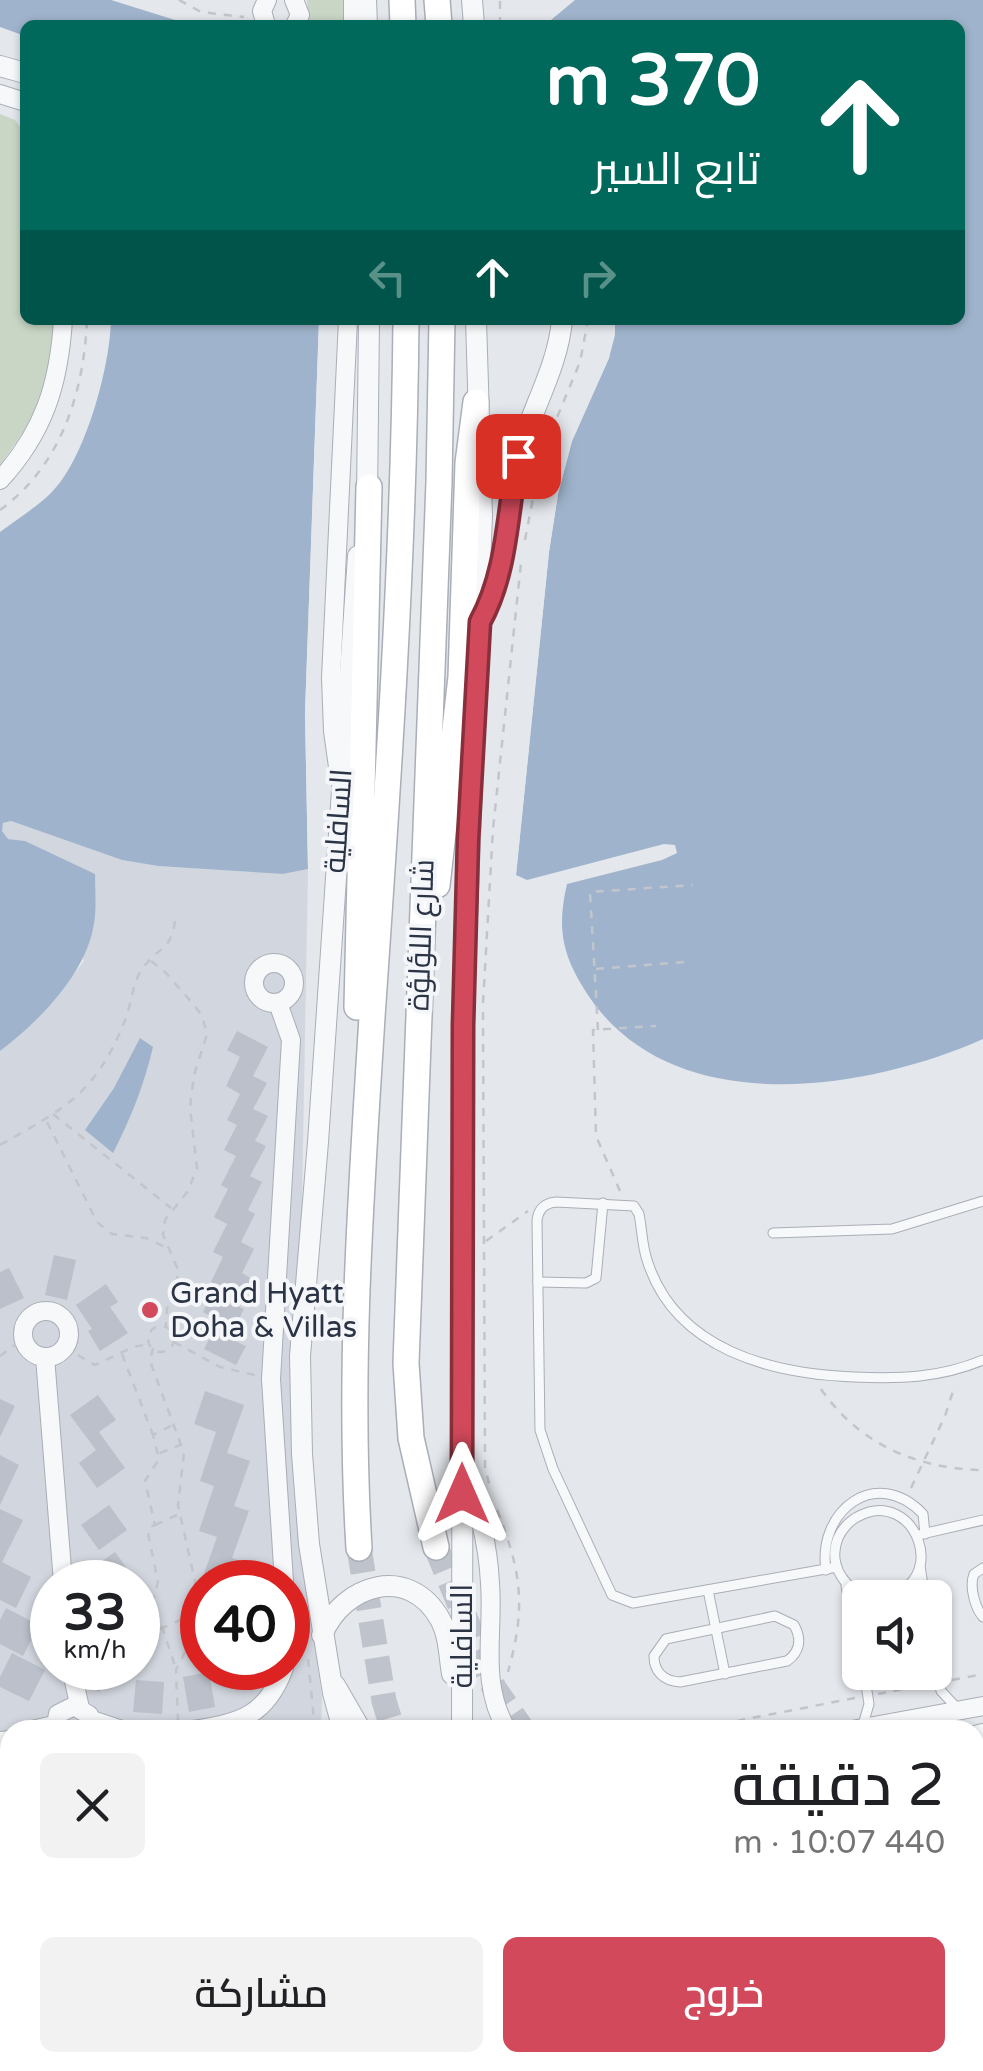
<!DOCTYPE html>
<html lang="ar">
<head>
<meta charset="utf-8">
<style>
	body { margin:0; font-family:"Varela Round",Cairo,sans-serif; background:#f2f2f2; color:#202124; direction:rtl; height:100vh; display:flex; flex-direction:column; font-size:38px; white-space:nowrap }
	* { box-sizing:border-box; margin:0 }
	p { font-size:32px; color:#757577 }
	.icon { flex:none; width:55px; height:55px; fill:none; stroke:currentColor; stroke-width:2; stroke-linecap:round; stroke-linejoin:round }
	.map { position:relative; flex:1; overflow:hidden; direction:ltr }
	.sheet { position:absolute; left:0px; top:1720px; width:985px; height:352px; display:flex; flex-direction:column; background:#fff; border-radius:30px 30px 0 0; box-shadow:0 2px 8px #0004; direction:rtl }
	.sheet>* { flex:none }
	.hud { position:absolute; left:20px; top:20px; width:945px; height:305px; border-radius:15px; box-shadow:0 2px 8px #0004; direction:rtl; background:#00695c; color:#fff; overflow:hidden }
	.fabs { position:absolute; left:842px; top:1580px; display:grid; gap:20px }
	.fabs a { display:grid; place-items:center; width:110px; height:110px; border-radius:15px; background:#fff; box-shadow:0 2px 8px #0004; font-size:50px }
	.speed { position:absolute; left:30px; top:1560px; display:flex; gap:20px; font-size:50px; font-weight:700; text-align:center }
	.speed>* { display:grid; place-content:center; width:130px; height:130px; border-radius:50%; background:#fff; box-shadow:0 2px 8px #0004; line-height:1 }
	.speed small { font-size:25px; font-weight:400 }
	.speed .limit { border:15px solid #d22; background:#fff; color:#111 }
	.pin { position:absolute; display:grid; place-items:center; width:85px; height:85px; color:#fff; margin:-42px; border-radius:20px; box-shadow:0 5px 15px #0006 }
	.me { position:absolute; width:110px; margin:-55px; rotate:0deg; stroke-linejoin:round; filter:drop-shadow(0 0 8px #0008) }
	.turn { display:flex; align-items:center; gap:35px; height:210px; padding:0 40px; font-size:45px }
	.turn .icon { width:130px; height:130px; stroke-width:2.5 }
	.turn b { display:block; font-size:70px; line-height:85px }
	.lanes { display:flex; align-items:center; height:95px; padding:0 40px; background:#0003; justify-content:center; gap:50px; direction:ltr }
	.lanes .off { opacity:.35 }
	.round { display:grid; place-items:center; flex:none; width:105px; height:105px; border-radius:15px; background:#f2f2f2 }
	.headline { display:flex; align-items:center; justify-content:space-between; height:170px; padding:0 40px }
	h1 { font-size:60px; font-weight:600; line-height:75px }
	.primary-button { display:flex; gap:20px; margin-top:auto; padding:20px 40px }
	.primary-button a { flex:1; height:115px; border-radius:15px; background:#d1495b; color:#fff; font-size:40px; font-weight:600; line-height:115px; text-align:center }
	.primary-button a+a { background:#f2f2f2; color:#202124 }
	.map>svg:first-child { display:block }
	.built { fill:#d2d6de; fill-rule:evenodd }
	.green { fill:#c9d6c5 }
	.water { fill:#9fb4cc }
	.pier { fill:#e4e7ec }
	.building { fill:#bbc0ca }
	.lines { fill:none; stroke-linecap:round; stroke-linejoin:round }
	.secondary-tunnel { stroke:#bfc3cb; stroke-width:25; stroke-dasharray:25 12; stroke-linecap:butt }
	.service-casing { stroke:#a9aeb7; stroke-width:11 }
	.minor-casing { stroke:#a9aeb7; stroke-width:20 }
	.tertiary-casing { stroke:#a9aeb7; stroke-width:22 }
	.secondary-casing { stroke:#a9aeb7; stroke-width:28 }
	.path { stroke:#c2c5cb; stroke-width:2.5; stroke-dasharray:8 8; stroke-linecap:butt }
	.service { stroke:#f7f8fa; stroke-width:9 }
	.minor { stroke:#f7f8fa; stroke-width:18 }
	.tertiary { stroke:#f7f8fa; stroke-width:20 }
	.secondary { stroke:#fff; stroke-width:25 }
	.route-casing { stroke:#882f3b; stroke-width:25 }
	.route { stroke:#d1495b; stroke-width:18 }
	.poi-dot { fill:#d1495b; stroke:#f4f6f9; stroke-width:4 }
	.labels { text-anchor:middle; stroke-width:8; stroke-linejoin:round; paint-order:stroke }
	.street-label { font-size:30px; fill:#2b3445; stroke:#f4f6f9 }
	.poi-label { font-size:30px; fill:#2b3445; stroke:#f4f6f9; text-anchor:start }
</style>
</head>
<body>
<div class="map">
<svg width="983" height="2071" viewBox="0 0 983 2071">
	<rect width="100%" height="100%" fill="#e4e7ec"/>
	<g class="built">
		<path d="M11,821L122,860L158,866L283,874L308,869L301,1256L304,1570L322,1698L321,1730H10V1845L0,1846V1051L56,997L84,961L25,841L8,839L1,831L3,823ZM52,1582H138V1668H52ZM202,1582H288V1668H202Z"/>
		<path d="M10,1902V2062H417L419,2071H0V1903Z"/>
	</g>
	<g class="green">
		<path d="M307,0H350L351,25H309Z"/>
		<path d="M0,114L15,120L25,133V320H54L53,356L41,409L0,464Z"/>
		<path d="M983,1928V1974L975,1977V1929Z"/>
		<path d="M983,2016V2071H867L885,2063L975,2062V2020Z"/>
		<path d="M523,2063H763L741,2071H527Z"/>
	</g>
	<g class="water">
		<path d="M0,0H111L191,25H25V36L0,27Z"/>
		<path d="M575,0H983V1039C866,1091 675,1121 590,998C563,958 556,931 567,884L662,860L677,853L675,845L664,844L527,880L516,875L549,552L558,494L572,441L609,358L615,320H960V25H545Z"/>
		<path d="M111,320H319L305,713L308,869L283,874L158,866L122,860L11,821L3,823L2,831L8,839L25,841L95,874C95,892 97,912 93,929C83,977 38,1022 0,1051V532C16,520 35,508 50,494C85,461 110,367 111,320Z"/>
		<path d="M140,1038L153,1047C144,1085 131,1118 113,1153L85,1130L114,1088Z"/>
	</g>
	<g class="pier">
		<path d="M319,320H324L310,713L313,869H308L305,713Z"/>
		<path d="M610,320H615V335L609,358L572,441L558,494L549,552L516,875H511L544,552L553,494L567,439L604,356Z"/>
	</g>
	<g class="building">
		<path d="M237,1031L268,1047L253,1076L267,1083L253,1109L268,1116L255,1141L266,1146L250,1176L262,1182L248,1210L255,1214L241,1242L254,1249L242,1273L252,1279L238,1306L244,1309L229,1338L246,1346L236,1365L204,1349L219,1321L203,1312L217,1285L211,1282L223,1257L213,1252L227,1224L214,1217L228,1189L221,1185L236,1156L224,1150L237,1125L227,1120L240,1094L226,1086L240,1057L227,1050Z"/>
		<path d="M54,1255L76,1260L67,1300L45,1295Z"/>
		<path d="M9,1268L24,1298L0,1309V1272Z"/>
		<path d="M106,1284L118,1302L110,1307L128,1333L100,1351L88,1331L92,1329L76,1305Z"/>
		<path d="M205,1391L244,1405L227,1453L250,1461L234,1506L249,1511L232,1558L251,1565L244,1582H201L217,1537L199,1531L214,1486L200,1481L216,1432L194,1424Z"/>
		<path d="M98,1395L116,1420L99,1432L125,1468L97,1488L79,1463L96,1450L70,1415Z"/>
		<path d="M0,1399L15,1406L0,1437Z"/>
		<path d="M0,1455L19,1465L0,1505Z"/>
		<path d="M109,1505L127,1530L99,1550L81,1525Z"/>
		<path d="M0,1509L23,1520L2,1562L31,1577L16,1608L0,1600Z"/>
		<path d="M115,1552L133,1577L126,1582H94L87,1572Z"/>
		<path d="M6,1608L39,1625L23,1656L0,1644V1620Z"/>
		<path d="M12,1653L45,1670L29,1701L0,1687V1677Z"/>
		<path d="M84,1668H132L98,1692Z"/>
		<path d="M217,1668H257L252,1682Z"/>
		<path d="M209,1672L215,1707L189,1712L183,1677Z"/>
		<path d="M136,1680L164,1682L162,1714L133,1712Z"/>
	</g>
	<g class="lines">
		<g class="secondary-tunnel">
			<path d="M436,1547L494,1688L523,1730"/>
			<path d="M359,1548L384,1701L393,1730"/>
			<path d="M975,1976L983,1977"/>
			<path d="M594,2062L606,2071"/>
		</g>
		<g class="service-casing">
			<g id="service">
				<path d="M773,1233L892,1229L983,1201"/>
				<path d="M538,1282L586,1283L596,1278L603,1203"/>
				<path d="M922,1534L983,1520"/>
				<path d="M920,1566L925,1598"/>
				<path d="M837,1567L633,1603L612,1595L553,1469L540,1430L537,1221C538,1209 545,1203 556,1202L634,1206L639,1214C642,1229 642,1245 647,1260C675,1350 772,1374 854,1377C900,1379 940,1378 983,1360"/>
				<path d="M983,1568L974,1574C969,1586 975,1608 983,1617"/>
				<path d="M826,1570C817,1511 876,1465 923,1514L925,1534"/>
				<path d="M846,1586L860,1652"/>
				<path d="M708,1590L725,1674"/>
				<path d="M873,1598C846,1592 827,1566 838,1538C842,1529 850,1520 859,1516C915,1487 953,1583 883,1598"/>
				<path d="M775,1616L794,1625C802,1639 800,1652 787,1661L680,1682C664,1681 654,1672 654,1656L666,1639Z"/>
				<path d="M935,1658L941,1691L957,1708"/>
				<path d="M862,1728L869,1704L864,1672"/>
				<path d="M0,1934L10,1937"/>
				<path d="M0,2014L10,2015"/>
				<path d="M261,2062L266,2071"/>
				<path d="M201,2071L206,2062"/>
			</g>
		</g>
		<g class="minor-casing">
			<g id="minor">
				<path d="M294,0L300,15L295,25"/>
				<path d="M266,25L262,11L267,0"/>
				<path d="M353,25V0"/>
				<path d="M0,94L25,102"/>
				<path d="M0,480C44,432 59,384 63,320"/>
				<path d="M339,774L333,731L331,678L348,320"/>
				<circle cx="274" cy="983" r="20"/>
				<path d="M278,1003L291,1040L271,1379L284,1582"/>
				<circle cx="46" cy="1334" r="23"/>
				<path d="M45,1357L63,1582"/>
				<path d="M464,1468C479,1507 488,1542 490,1583C494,1636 479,1682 507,1730"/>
				<path d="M288,1628V1640"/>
				<path d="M71,1668L80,1708"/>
				<path d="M336,1685L362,1730"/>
				<path d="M92,1720L122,1730"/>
				<path d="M32,1730L54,1725"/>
				<path d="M55,1730L58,1714L74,1706L89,1715L92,1730"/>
				<path d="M193,1730C241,1723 267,1715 284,1668"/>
				<path d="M852,1730L983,1706"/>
				<path d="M975,1735L983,1733"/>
				<path d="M0,1741L10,1740"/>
				<path d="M0,1867H10"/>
				<path d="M0,1890H10"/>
			</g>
		</g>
		<g class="tertiary-casing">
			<g id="tertiary">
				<path d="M366,0L367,25"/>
				<path d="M472,0L474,25"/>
				<path d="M0,66L25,73"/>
				<path d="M367,498L369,320"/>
				<path d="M483,615C511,565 505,505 520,451C533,406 558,366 562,320"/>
				<path d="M322,1635C343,1584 409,1564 440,1619C449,1635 449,1656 452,1674"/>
				<path d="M343,1730L333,1693L309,1544L302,1454L300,1356L318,1142L358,556"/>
				<path d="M462,1730L463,1026L482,515L476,320"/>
				<path d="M975,1997L983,1994"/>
				<path d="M444,2062L447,2071"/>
				<path d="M496,2062L498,2071"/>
				<path d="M806,2071L825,2062"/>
			</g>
		</g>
		<g class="secondary-casing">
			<g id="secondary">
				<path d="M402,0L403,25"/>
				<path d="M437,0L439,25"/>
				<path d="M437,885L461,677L468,463L476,402"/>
				<path d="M357,1007L369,487"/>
				<path d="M436,1547L411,1438L406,1363L439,482L442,320"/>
				<path d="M359,1548C348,1371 361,1195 372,1017C388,785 404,553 406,320"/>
			</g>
		</g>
		<g class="path">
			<path d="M179,0L201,12L244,17"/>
			<path d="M500,25V0"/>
			<path d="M0,510C61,466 84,392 87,320"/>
			<path d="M525,540L541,456L580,362L588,320"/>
			<path d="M151,961L164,971L194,1005L202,1016L207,1034L194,1075L190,1107L197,1168L188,1191L165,1220L163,1235L179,1272L167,1309L166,1326"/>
			<path d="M596,969L684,962"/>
			<path d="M483,1003L493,829L521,563"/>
			<path d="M483,1012L485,1466L489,1484"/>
			<path d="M598,1030L590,892L693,885"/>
			<path d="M53,1114L171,1208"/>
			<path d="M47,1122L97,1222L112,1234L146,1238L165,1247"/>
			<path d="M0,1145C64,1109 95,1094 124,1023C131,1007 132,984 141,971C159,943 172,955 176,913"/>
			<path d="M620,1191L596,1136L593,1030L656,1026"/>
			<path d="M486,1241L528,1211"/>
			<circle cx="161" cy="1339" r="13"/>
			<path d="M174,1342L220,1367L255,1375"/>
			<path d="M64,1347L95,1365L133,1347L149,1344"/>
			<path d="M153,1348L150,1361L184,1453L178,1505L195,1581L198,1599L194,1613L186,1617L191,1640L176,1670L178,1722"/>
			<path d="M122,1354L153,1435"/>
			<path d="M0,1356L24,1338"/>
			<path d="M821,1389C859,1444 917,1469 983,1470"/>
			<path d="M171,1426L153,1435L159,1459L145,1481L155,1525L150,1527L148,1533L158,1582L153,1600L176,1669"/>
			<path d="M160,1453L180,1445"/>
			<path d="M911,1488L945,1416L955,1385"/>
			<path d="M497,1510C522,1573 526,1607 508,1672"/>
			<path d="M155,1525L179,1514"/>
			<path d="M160,1629L185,1618"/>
			<path d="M308,1659L315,1730"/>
			<path d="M952,1680L983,1674"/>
			<path d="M878,1694L924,1685"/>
			<path d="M690,1730L855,1698"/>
			<path d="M975,1756L983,1755"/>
			<path d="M975,1884L983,1880"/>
			<path d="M975,1939L983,1938"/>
			<path d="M411,2062L414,2071"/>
			<path d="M527,2062L531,2071"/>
			<path d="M707,2071L727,2062"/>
		</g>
		<use href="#service" class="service"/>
		<use href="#minor" class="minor"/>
		<use href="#tertiary" class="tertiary"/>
		<use href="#secondary" class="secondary"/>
	</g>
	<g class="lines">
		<g class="route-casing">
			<path id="route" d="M462,1494L463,1026L468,840L480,622C508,571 507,512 518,456"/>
		</g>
		<use href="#route" class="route"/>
	</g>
	<circle class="poi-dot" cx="150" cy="1310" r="10"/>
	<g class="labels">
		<g class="street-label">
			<text transform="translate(338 821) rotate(-86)" y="10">السافلية</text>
			<text transform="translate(421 935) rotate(-88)" y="10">شارع اللؤلؤة</text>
			<text transform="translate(462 1636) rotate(-90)" y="10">السافلية</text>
		</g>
		<g class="poi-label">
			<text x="170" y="1303">Grand Hyatt<tspan x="170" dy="34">Doha &amp; Villas</tspan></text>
		</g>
	</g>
</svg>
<div class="fabs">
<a><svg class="icon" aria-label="sound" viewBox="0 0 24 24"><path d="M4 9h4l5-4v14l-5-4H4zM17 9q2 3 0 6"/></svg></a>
</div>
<div class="speed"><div>33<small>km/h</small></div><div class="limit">40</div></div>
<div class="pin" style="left:518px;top:456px;background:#d93025"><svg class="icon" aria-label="arrive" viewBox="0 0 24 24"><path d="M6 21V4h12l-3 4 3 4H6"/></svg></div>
<svg class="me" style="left:462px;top:1494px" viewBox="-20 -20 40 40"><path d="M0-17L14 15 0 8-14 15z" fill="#d1495b" stroke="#fff" stroke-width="4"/></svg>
<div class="hud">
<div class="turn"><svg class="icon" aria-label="ahead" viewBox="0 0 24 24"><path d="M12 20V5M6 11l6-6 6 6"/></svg><div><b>370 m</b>تابع السير</div></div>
<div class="lanes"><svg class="icon off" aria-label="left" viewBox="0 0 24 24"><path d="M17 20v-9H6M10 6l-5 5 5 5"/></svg><svg class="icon" aria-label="ahead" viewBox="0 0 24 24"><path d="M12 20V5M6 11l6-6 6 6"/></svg><svg class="icon off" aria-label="right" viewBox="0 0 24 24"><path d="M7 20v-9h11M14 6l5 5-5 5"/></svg></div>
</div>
<section class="sheet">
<div class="headline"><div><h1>2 دقيقة</h1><p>440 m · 10:07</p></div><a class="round"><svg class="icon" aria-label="close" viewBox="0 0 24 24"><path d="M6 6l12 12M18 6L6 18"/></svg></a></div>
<div class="primary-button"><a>خروج</a><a>مشاركة</a></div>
</section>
</div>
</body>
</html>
